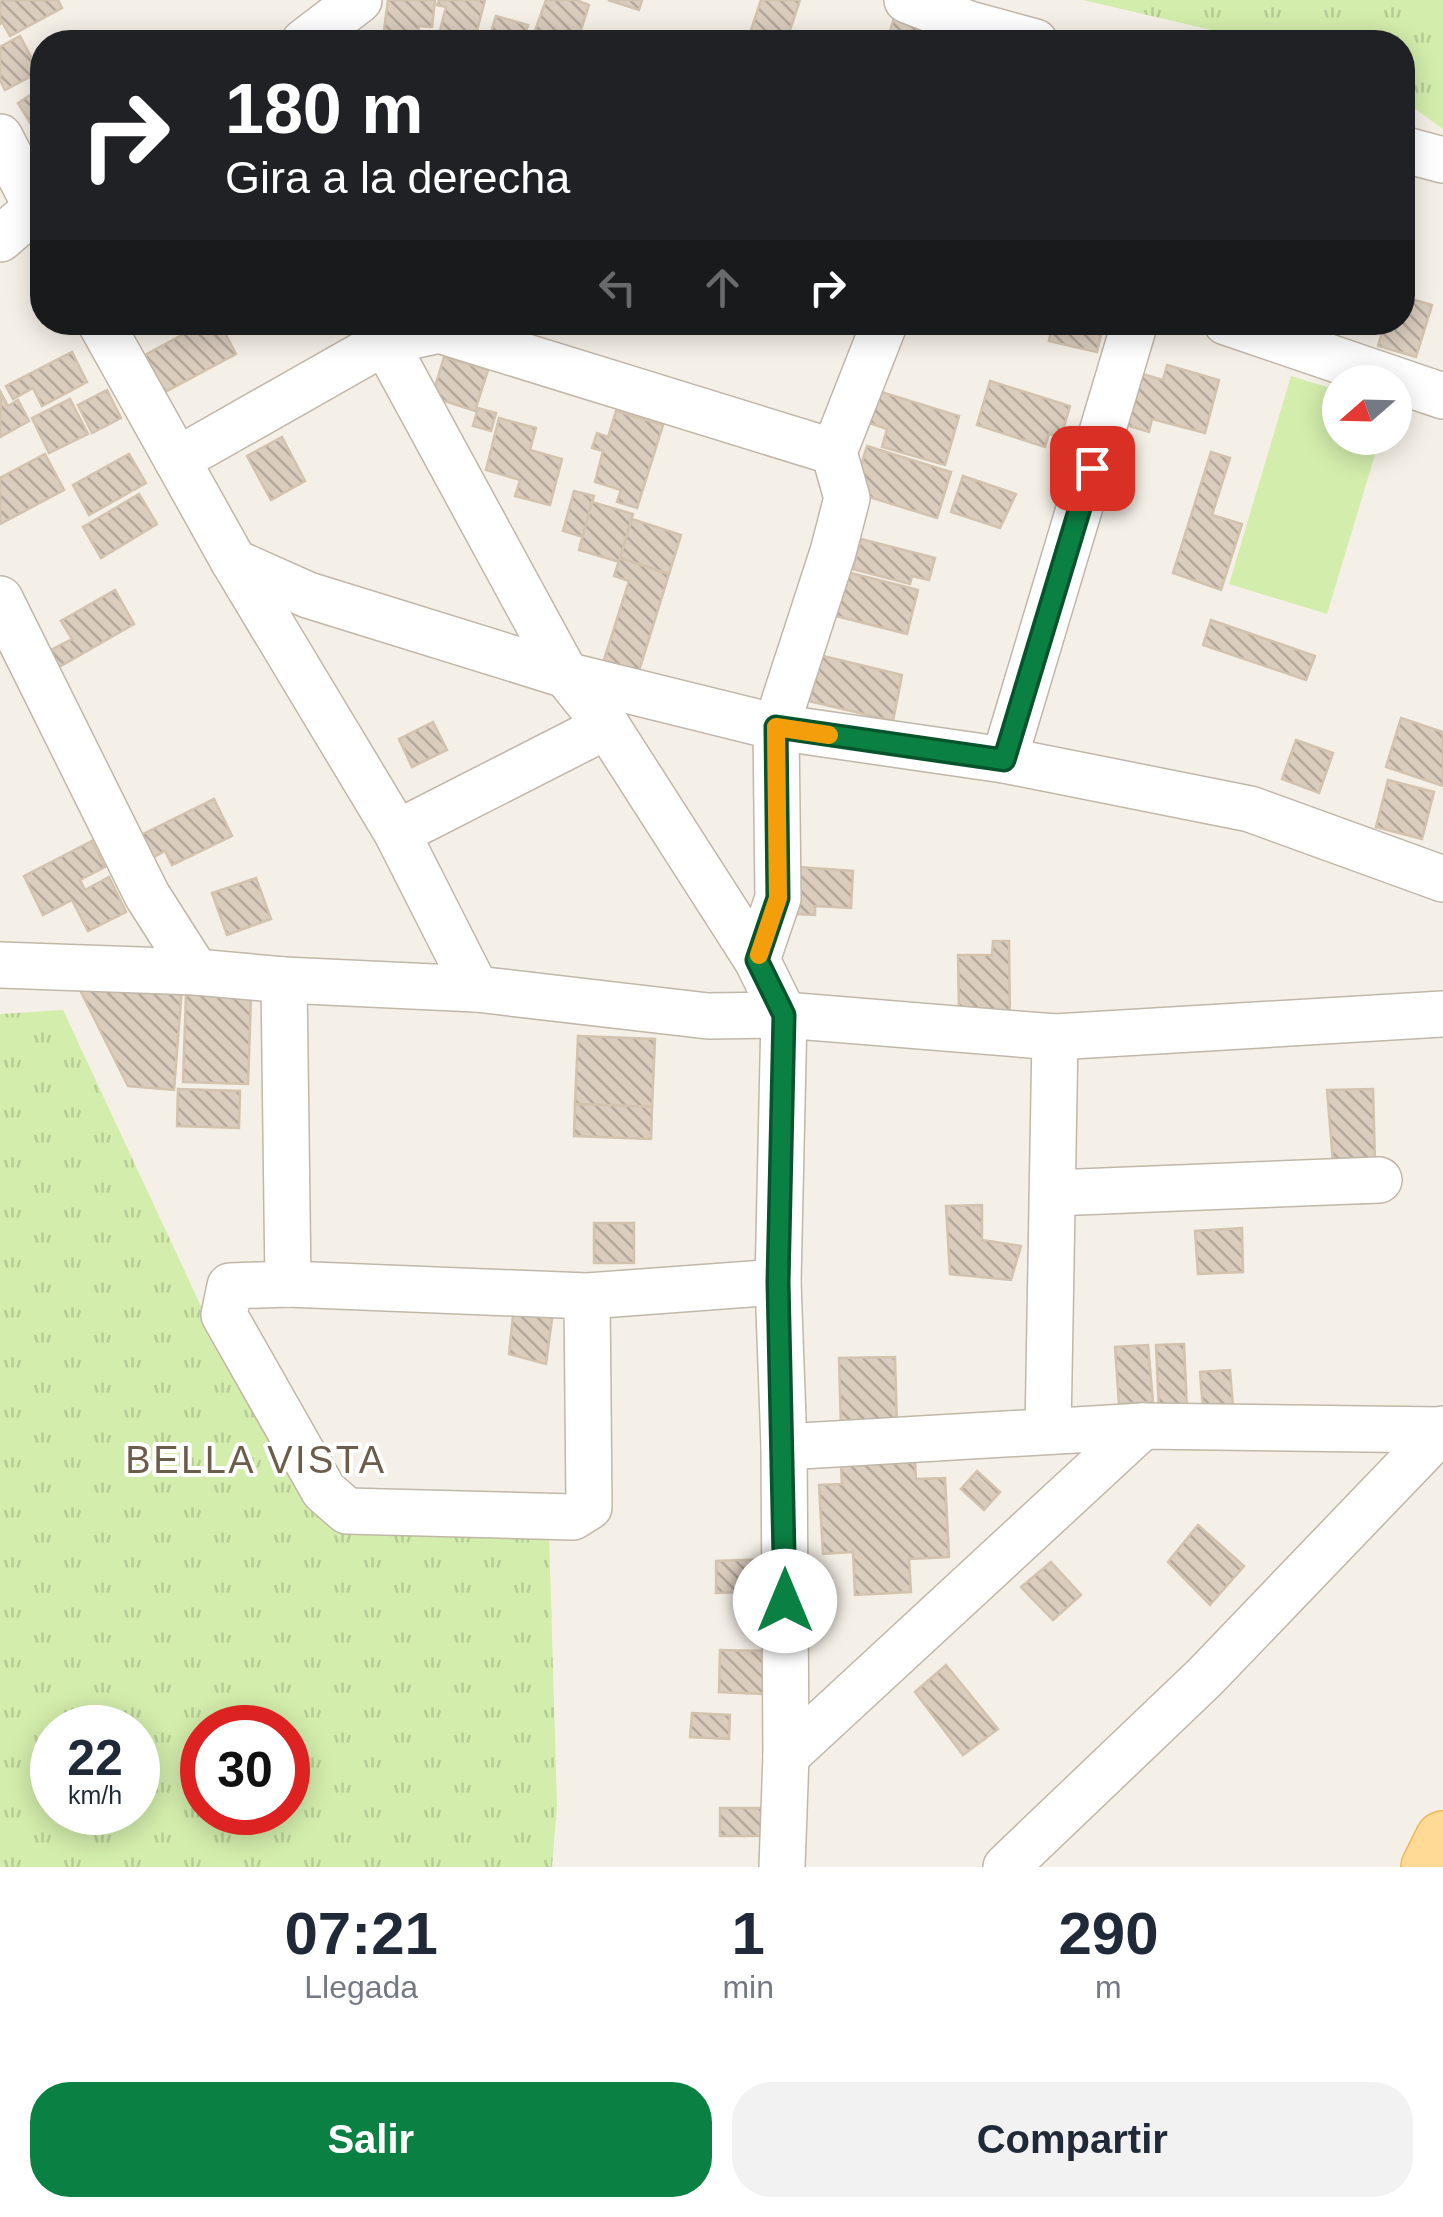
<!DOCTYPE html>
<html lang="es">
<head>
<meta charset="utf-8">
<style>
	body { margin:0; font-family:Arial,sans-serif; background:#f2f2f3; color:#1f2937; height:100vh; display:flex; flex-direction:column; font-size:38px; white-space:nowrap }
	* { box-sizing:border-box; margin:0 }
	p { font-size:32px; color:#747a83 }
	.icon { flex:none; width:55px; height:55px; fill:none; stroke:currentColor; stroke-width:2; stroke-linecap:round; stroke-linejoin:round }
	.map { position:relative; height:1867px; overflow:hidden }
	.drawer { display:flex; flex-direction:column; background:#fff; flex:1 }
	.drawer>* { flex:none }
	.hud { position:absolute; left:30px; top:30px; width:1385px; height:305px; border-radius:40px; box-shadow:0 5px 25px #0003; background:#202124; color:#fff; overflow:hidden }
	.needle { width:65px; rotate:250deg }
	.controls { position:absolute; left:1322px; top:365px; display:grid; gap:20px }
	.controls a { display:grid; place-items:center; width:90px; height:90px; border-radius:50%; background:#fff; box-shadow:0 5px 25px #0003; font-size:50px }
	.speed { position:absolute; left:30px; top:1705px; display:flex; gap:20px; font-size:50px; font-weight:700; text-align:center }
	.speed>* { display:grid; place-content:center; width:130px; height:130px; border-radius:50%; background:#fff; box-shadow:0 5px 25px #0003; line-height:1 }
	.speed small { font-size:25px; font-weight:400 }
	.speed .limit { border:15px solid #d22; background:#fff; color:#111 }
	.pin { position:absolute; display:grid; place-items:center; width:85px; height:85px; color:#fff; margin:-42px; border-radius:20px; box-shadow:0 5px 15px #0006 }
	.me { position:absolute; width:110px; margin:-55px; rotate:0deg; stroke-linejoin:round; filter:drop-shadow(0 0 8px #0008) }
	.turn { display:flex; align-items:center; gap:35px; height:210px; padding:0 30px; font-size:45px }
	.turn .icon { width:130px; height:130px; stroke-width:2.5 }
	.turn b { display:block; font-size:70px; line-height:85px }
	.lanes { display:flex; align-items:center; height:95px; padding:0 30px; background:#0003; justify-content:center; gap:50px; direction:ltr }
	.lanes .off { opacity:.35 }
	.eta { display:flex; justify-content:space-evenly; align-items:center; height:170px; text-align:center }
	.eta b { font-size:60px; font-weight:700; line-height:70px }
	.primary-button { display:flex; gap:20px; margin-top:auto; padding:20px 30px }
	.primary-button a { flex:1; height:115px; border-radius:40px; background:#0b8043; color:#fff; font-size:40px; font-weight:700; line-height:115px; text-align:center }
	.primary-button a+a { background:#f2f2f3; color:#1f2937 }
	.map>svg:first-child { display:block }
	.grass { fill:url(#grass-tufts); fill-rule:evenodd }
	.pitch { fill:#d3edac }
	.building { fill:url(#building-back-hatch); stroke:#d3c2ae; stroke-width:2.5 }
	.lines { fill:none; stroke-linecap:round; stroke-linejoin:round }
	.minor-casing { stroke:#c1b7a8; stroke-width:48 }
	.major-casing { stroke:#eeb95b; stroke-width:58 }
	.minor { stroke:#fff; stroke-width:45 }
	.major { stroke:#ffda95; stroke-width:55 }
	.route-casing { stroke:#07532c; stroke-width:25 }
	.route { stroke:#0b8043; stroke-width:18 }
	.slow { stroke:#f59e0b; stroke-width:18 }
	.labels { text-anchor:middle; stroke-width:8; stroke-linejoin:round; paint-order:stroke }
	.neighbourhood-label { font-size:38px; letter-spacing:2.5px; fill:#6c5d4b; stroke:#fff }
</style>
</head>
<body>
<div class="map">
<svg width="1443" height="1867" viewBox="0 0 1443 1867">
	<defs>
		<pattern id="grass-tufts" width="24" height="20" patternUnits="userSpaceOnUse" patternTransform="scale(2.5)"><rect width="24" height="20" fill="#d3edac"/><path d="M3 7l-1-3M5 7V3M7 7l1-3M15 17l-1-3M17 17v-4M19 17l1-3" fill="none" stroke="#b7cc95"/></pattern>
		<pattern id="building-back-hatch" width="6" height="6" patternUnits="userSpaceOnUse" patternTransform="scale(2.5)"><rect width="6" height="6" fill="#dacdbe"/><path d="M-1 5l2 2M0 0l6 6M5-1l2 2" fill="none" stroke="#b3a89b"/></pattern>
	</defs>
	<rect width="100%" height="100%" fill="#f5f0e7"/>
	<g class="grass">
		<path d="M1083,0H1443V129L1403,100L1402,42H1263Z"/>
		<path d="M63,1010L207,1319L331,1528L549,1533L557,1805L552,1867H0V1014ZM52,1728H138V1812H52ZM202,1728H288V1812H202Z"/>
	</g>
	<path class="pitch" d="M1291,376L1340,391V438H1380L1327,614L1229,584Z"/>
	<g class="building">
		<path d="M0,0H58L62,8L10,36L2,22L0,24Z"/>
		<path d="M388,0H435L432,27L419,26L417,42L383,38Z"/>
		<path d="M439,0H485L474,42H437L446,7L437,5Z"/>
		<path d="M546,0H576L589,5L577,42H531Z"/>
		<path d="M608,0H642L639,10Z"/>
		<path d="M761,0H800L786,42H767L749,36Z"/>
		<path d="M895,14L947,30L944,42H887Z"/>
		<path d="M496,16L528,25L523,42H488Z"/>
		<path d="M20,36L39,72L5,90L0,80V47Z"/>
		<path d="M42,87V119L32,126L18,103Z"/>
		<path d="M1402,296L1432,305L1416,357L1378,346L1385,322H1402Z"/>
		<path d="M206,322H219L236,354L165,392L145,355Z"/>
		<path d="M1053,322H1104L1097,352L1049,341Z"/>
		<path d="M72,352L87,382L42,406L33,388L13,399L6,386Z"/>
		<path d="M444,357L488,370L475,411L432,397Z"/>
		<path d="M1167,365L1219,380L1205,433L1152,419L1149,432L1122,424L1136,372L1163,380Z"/>
		<path d="M990,381L1070,406L1061,437L1049,434L1045,447L977,425Z"/>
		<path d="M107,390L121,418L92,433L78,405Z"/>
		<path d="M878,391L959,416L945,465L882,447L887,429L869,423Z"/>
		<path d="M1,393L8,406L18,400L29,421L0,437Z"/>
		<path d="M70,399L88,434L49,453L32,418Z"/>
		<path d="M478,408L496,413L491,431L473,426Z"/>
		<path d="M616,411L663,425L637,508L617,502L621,490L595,482L603,451L592,448L597,433L608,437Z"/>
		<path d="M499,418L536,428L530,450L562,459L550,505L515,496L520,480L486,470Z"/>
		<path d="M282,437L305,481L271,500L247,456Z"/>
		<path d="M867,446L951,472L937,518L853,492Z"/>
		<path d="M1211,452L1230,458L1212,515L1242,524L1221,590L1173,573Z"/>
		<path d="M45,454L64,490L0,524V478Z"/>
		<path d="M129,454L146,483L89,515L73,485Z"/>
		<path d="M963,476L1016,494L1000,528L951,512Z"/>
		<path d="M574,491L594,496L583,537L563,531Z"/>
		<path d="M139,494L157,524L101,558L83,527Z"/>
		<path d="M592,502L633,514L619,562L579,550Z"/>
		<path d="M632,519L681,535L669,574L620,558Z"/>
		<path d="M861,539L935,558L929,580L912,576L910,584L853,569Z"/>
		<path d="M620,558L669,574L639,671L604,660L629,581L614,576Z"/>
		<path d="M835,569L918,590L907,634L824,613Z"/>
		<path d="M115,590L134,624L59,667L49,651L72,639L61,621Z"/>
		<path d="M1211,620L1315,656L1306,680L1203,645Z"/>
		<path d="M819,655L902,675L893,721L809,701Z"/>
		<path d="M1401,718L1443,732V786L1386,767Z"/>
		<path d="M433,722L447,750L412,767L399,739Z"/>
		<path d="M1296,740L1333,753L1319,793L1282,779Z"/>
		<path d="M1388,780L1434,792L1422,839L1376,827Z"/>
		<path d="M214,799L232,836L172,865L165,851L152,858L141,835Z"/>
		<path d="M92,841L105,867L80,880L85,890L109,877L126,912L88,931L72,900L43,915L24,876Z"/>
		<path d="M798,867L853,871L851,908L815,906V915L796,914Z"/>
		<path d="M256,878L271,919L227,935L212,893Z"/>
		<path d="M993,941H1009L1010,1024L959,1012L958,955H992Z"/>
		<path d="M74,978L182,987L174,1090L128,1086Z"/>
		<path d="M186,994L251,997L248,1084L183,1082Z"/>
		<path d="M578,1036L655,1039L652,1107L575,1104Z"/>
		<path d="M178,1089L240,1091L239,1128L177,1126Z"/>
		<path d="M1373,1089L1375,1162H1333L1327,1090Z"/>
		<path d="M575,1104L652,1107L651,1139L574,1136Z"/>
		<path d="M982,1205V1240L1021,1246L1011,1280L950,1274L946,1206Z"/>
		<rect x="594" y="1223" width="40" height="40"/>
		<path d="M1242,1228L1243,1272L1198,1274L1195,1231Z"/>
		<path d="M553,1311L546,1364L509,1354L513,1316Z"/>
		<path d="M1184,1344L1187,1409L1159,1410L1156,1345Z"/>
		<path d="M1148,1345L1153,1402L1119,1404L1115,1347Z"/>
		<path d="M895,1357L897,1428L841,1429L839,1358Z"/>
		<path d="M1230,1370L1233,1407L1203,1409L1200,1372Z"/>
		<path d="M915,1462L916,1479L945,1478L949,1557L909,1559L911,1592L855,1595L853,1552L823,1554L819,1485L842,1484L841,1466Z"/>
		<path d="M977,1471L1000,1492L984,1510L961,1489Z"/>
		<path d="M1198,1525L1244,1566L1210,1605L1168,1562Z"/>
		<path d="M768,1559L769,1591L716,1593V1561Z"/>
		<path d="M1051,1562L1081,1595L1053,1620L1021,1587Z"/>
		<path d="M720,1650L766,1651L764,1694L719,1692Z"/>
		<path d="M946,1665L998,1729L963,1755L915,1692Z"/>
		<path d="M692,1713L730,1715L729,1739L690,1737Z"/>
		<rect x="720" y="1808" width="42" height="28"/>
	</g>
	<g class="lines">
		<g class="minor-casing">
			<g id="minor">
				<path d="M907,0L969,24L1035,42"/>
				<path d="M304,42L359,0"/>
				<path d="M0,137L42,218"/>
				<path d="M1402,149L1443,160"/>
				<path d="M0,239L42,203"/>
				<path d="M100,322L234,562L397,833L476,989"/>
				<path d="M374,322L566,675L607,726L757,960"/>
				<path d="M1226,322L1443,396"/>
				<path d="M177,460L385,342L439,330L834,452"/>
				<path d="M234,562L308,595L566,675L776,727L1004,760L1250,809L1443,879"/>
				<path d="M0,599L147,895L196,972"/>
				<path d="M1004,760L1135,322"/>
				<path d="M397,833L607,726"/>
				<path d="M0,965L196,972L284,980L476,989L708,1016L784,1015L757,960L778,898L776,727L833,552L847,498L834,452L885,322"/>
				<path d="M284,980L288,1284"/>
				<path d="M1053,1193L1379,1180"/>
				<path d="M587,1296L589,1507L573,1517L347,1511L324,1491L224,1315L230,1286L288,1284L587,1296L778,1282"/>
				<path d="M1048,1431L1055,1037"/>
				<path d="M784,1447L778,1282L784,1015L1055,1037L1443,1014"/>
				<path d="M786,1756L1143,1426"/>
				<path d="M782,1867L786,1756L784,1447L1143,1426L1442,1430"/>
				<path d="M1006,1867L1205,1677L1443,1429"/>
			</g>
		</g>
		<g class="major-casing">
			<path id="major" d="M1429,1867L1443,1839"/>
		</g>
		<use href="#minor" class="minor"/>
		<use href="#major" class="major"/>
	</g>
	<g class="lines">
		<g class="route-casing">
			<path id="route" d="M785,1601L778,1282L784,1015L757,960L778,898L776,727L1004,760L1092,468"/>
		</g>
		<use href="#route" class="route"/>
		<path class="slow" d="M759,955L778,898L776,727L829,735"/>
	</g>
	<g class="labels">
		<g class="neighbourhood-label">
			<text x="256" y="1473">BELLA VISTA</text>
		</g>
	</g>
</svg>
<div class="controls">
<a><svg class="needle" viewBox="-14 -14 28 28"><path d="M0-13l5 13h-10z" fill="#e53935"/><path d="M0 13l5-13h-10z" fill="#747a83"/></svg></a>
</div>
<div class="speed"><div>22<small>km/h</small></div><div class="limit">30</div></div>
<div class="pin" style="left:1092px;top:468px;background:#d93025"><svg class="icon" aria-label="arrive" viewBox="0 0 24 24"><path d="M6 21V4h12l-3 4 3 4H6"/></svg></div>
<svg class="me" style="left:785px;top:1601px" viewBox="-20 -20 40 40"><circle r="19" fill="#fff"/><path d="M0-13L10 11 0 6-10 11z" fill="#0b8043"/></svg>
<div class="hud">
<div class="turn"><svg class="icon" aria-label="right" viewBox="0 0 24 24"><path d="M7 20v-9h11M14 6l5 5-5 5"/></svg><div><b>180 m</b>Gira a la derecha</div></div>
<div class="lanes"><svg class="icon off" aria-label="left" viewBox="0 0 24 24"><path d="M17 20v-9H6M10 6l-5 5 5 5"/></svg><svg class="icon off" aria-label="ahead" viewBox="0 0 24 24"><path d="M12 20V5M6 11l6-6 6 6"/></svg><svg class="icon" aria-label="right" viewBox="0 0 24 24"><path d="M7 20v-9h11M14 6l5 5-5 5"/></svg></div>
</div>
</div>
<section class="drawer">
<div class="eta">
<div><b>07:21</b><p>Llegada</p></div>
<div><b>1</b><p>min</p></div>
<div><b>290</b><p>m</p></div>
</div>
<div class="primary-button"><a>Salir</a><a>Compartir</a></div>
</section>
</body>
</html>
